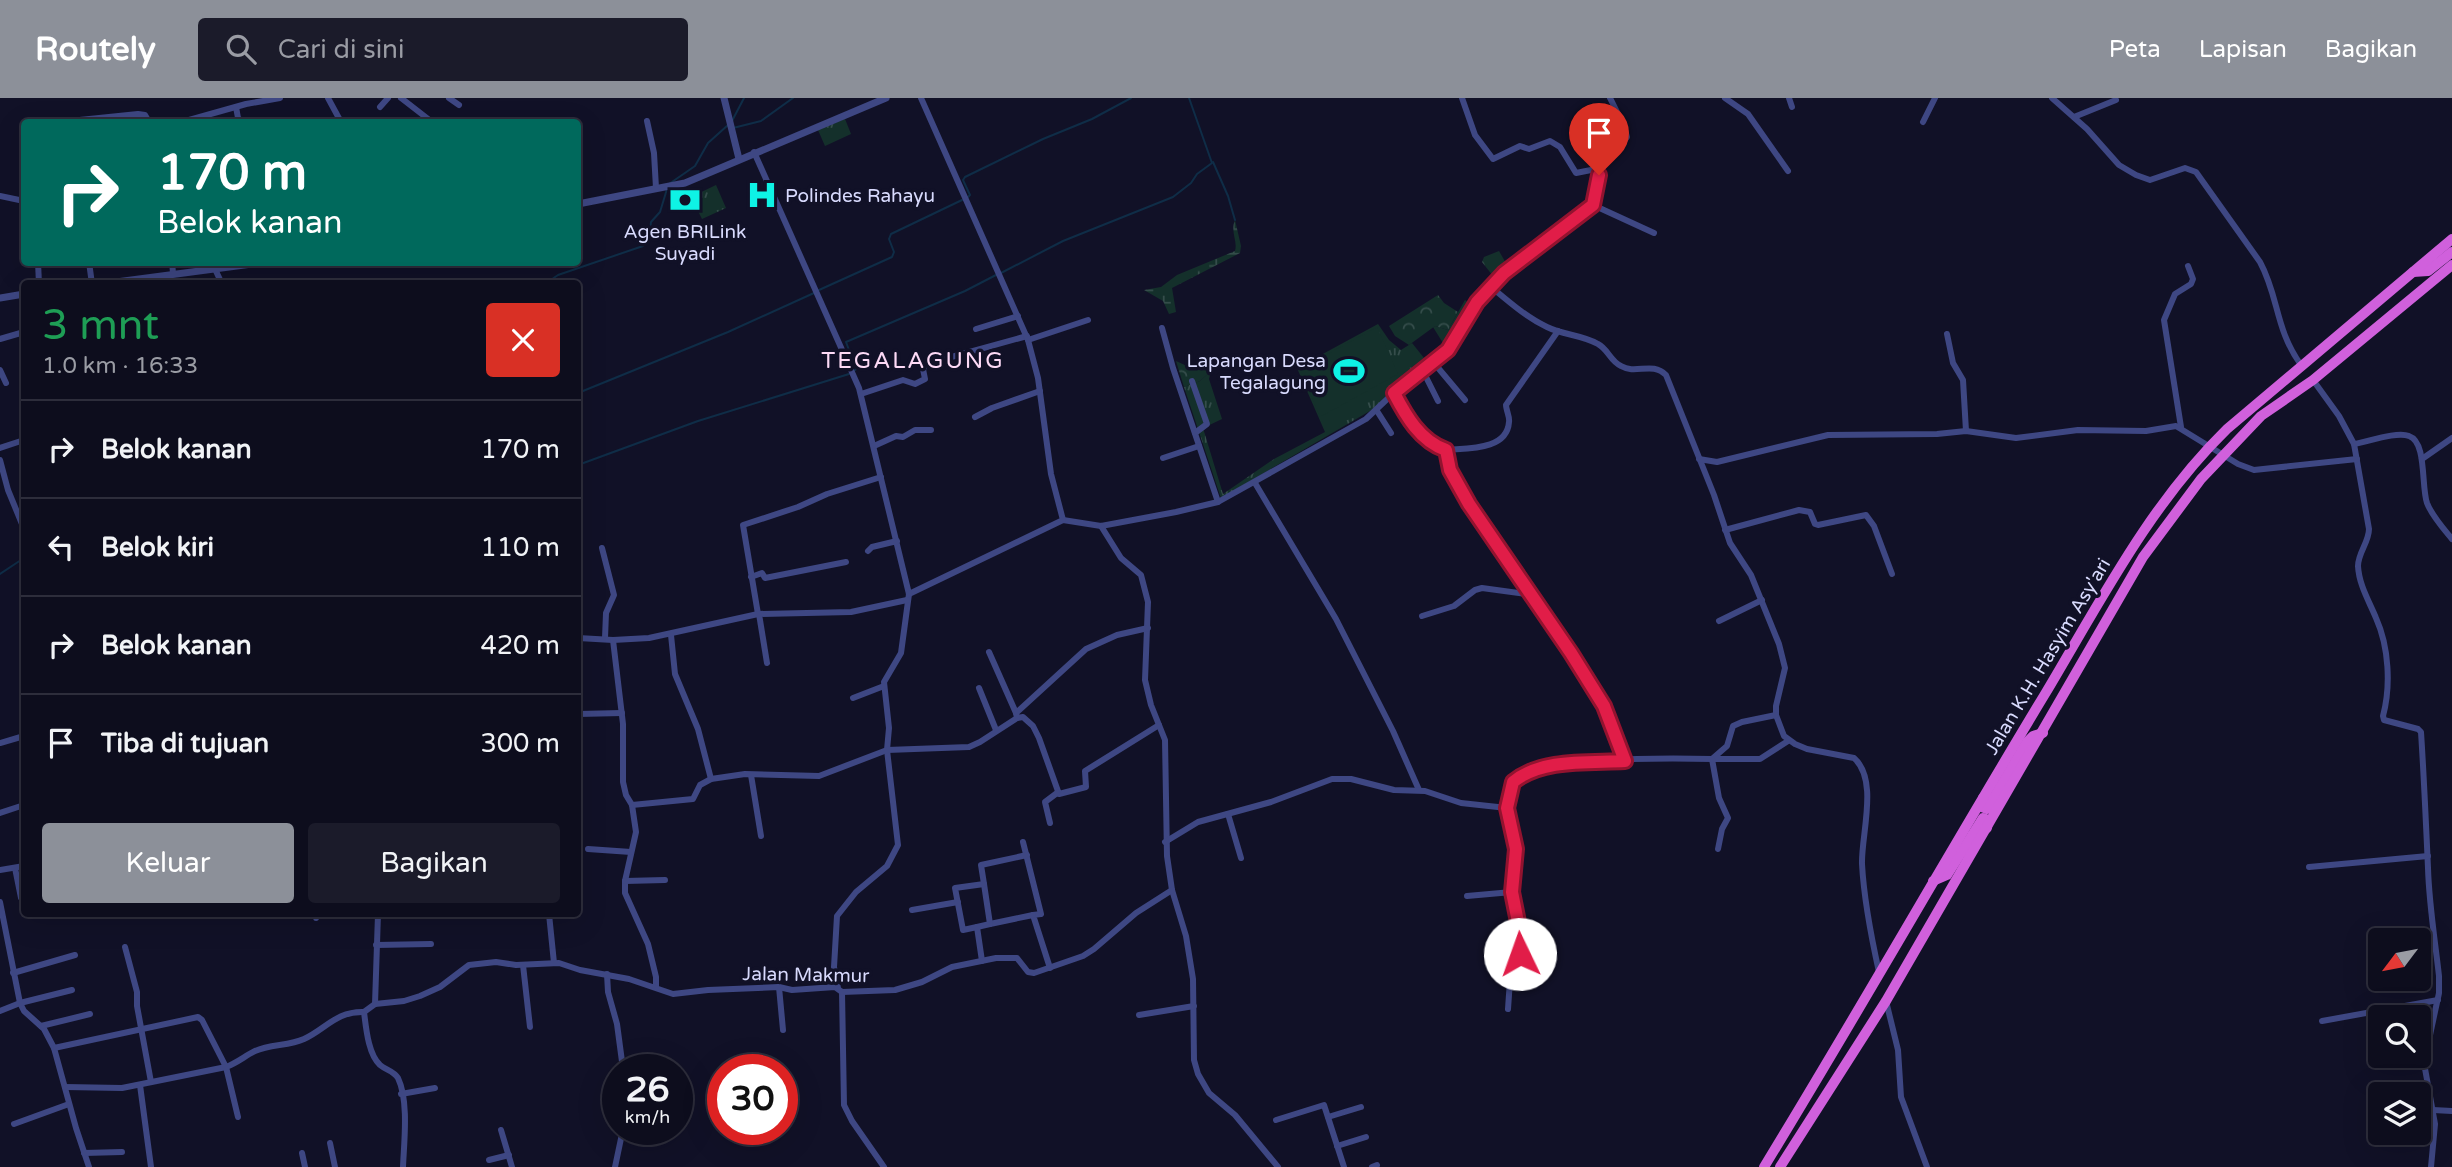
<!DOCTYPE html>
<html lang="id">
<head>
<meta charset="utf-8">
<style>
	body { margin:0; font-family:"Varela Round",sans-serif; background:#1b1b2a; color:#f1f3f6; height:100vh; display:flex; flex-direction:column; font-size:26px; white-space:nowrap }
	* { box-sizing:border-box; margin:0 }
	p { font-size:23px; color:#9a9ca4 }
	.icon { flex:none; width:38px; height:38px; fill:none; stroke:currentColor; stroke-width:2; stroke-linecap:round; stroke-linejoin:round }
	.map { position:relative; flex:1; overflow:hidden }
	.details { position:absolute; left:21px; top:182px; width:560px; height:637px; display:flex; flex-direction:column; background:#0d0d1d; border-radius:7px; box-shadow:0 7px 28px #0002,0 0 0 2px #2d2d3b }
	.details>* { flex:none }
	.banner { position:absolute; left:21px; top:21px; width:560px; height:147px; border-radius:7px; box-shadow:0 7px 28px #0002,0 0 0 2px #2d2d3b; background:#00695c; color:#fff; overflow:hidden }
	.needle { width:46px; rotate:238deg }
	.tools { position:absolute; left:2368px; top:830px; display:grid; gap:14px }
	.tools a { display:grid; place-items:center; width:63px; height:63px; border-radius:7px; background:#0d0d1d; box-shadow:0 7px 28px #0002,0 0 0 2px #2d2d3b; font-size:35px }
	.speed { position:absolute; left:602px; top:956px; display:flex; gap:14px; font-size:35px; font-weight:700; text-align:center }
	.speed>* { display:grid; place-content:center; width:91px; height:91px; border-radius:50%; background:#0d0d1d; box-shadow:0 7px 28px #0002,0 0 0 2px #2d2d3b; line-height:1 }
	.speed small { font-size:18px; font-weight:400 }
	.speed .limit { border:10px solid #d22; background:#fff; color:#111 }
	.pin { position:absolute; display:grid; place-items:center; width:60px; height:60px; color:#fff; margin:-72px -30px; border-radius:50% 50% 50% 0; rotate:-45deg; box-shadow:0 0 7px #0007 }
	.pin .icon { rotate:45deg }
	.me { position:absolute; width:77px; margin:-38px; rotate:357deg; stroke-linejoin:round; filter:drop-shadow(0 0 5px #0008) }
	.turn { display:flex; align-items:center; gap:24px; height:147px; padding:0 21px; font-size:32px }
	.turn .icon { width:91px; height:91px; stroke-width:2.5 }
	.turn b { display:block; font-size:49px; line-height:60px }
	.round { display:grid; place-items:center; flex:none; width:74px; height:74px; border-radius:7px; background:#1b1b2a }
	.headline { display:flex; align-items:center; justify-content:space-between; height:119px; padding:0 21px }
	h1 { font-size:42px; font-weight:600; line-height:52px; color:#1e9e55 }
	.action { display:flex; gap:14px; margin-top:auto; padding:14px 21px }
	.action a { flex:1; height:80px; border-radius:7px; background:#8c9099; color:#fff; font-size:28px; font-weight:600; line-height:80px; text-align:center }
	.action a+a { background:#1b1b2a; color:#f1f3f6 }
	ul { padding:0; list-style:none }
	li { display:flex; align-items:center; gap:21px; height:98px; padding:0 21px; border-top:2px solid #2d2d3b }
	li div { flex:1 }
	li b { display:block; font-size:26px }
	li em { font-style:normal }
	header { display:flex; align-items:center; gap:42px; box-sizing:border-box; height:98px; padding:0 35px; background:#8c9099; color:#fff }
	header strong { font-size:33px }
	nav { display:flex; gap:38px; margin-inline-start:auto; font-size:24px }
	.search { width:490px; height:63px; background:#1b1b2a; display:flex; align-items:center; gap:18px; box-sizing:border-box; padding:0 24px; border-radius:7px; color:#9a9ca4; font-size:26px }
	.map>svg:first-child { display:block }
	.grass { fill:url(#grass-tufts) }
	.forest { fill:url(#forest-crowns) }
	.wetland { fill:url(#wetland-marsh) }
	.garden { fill:#14302b }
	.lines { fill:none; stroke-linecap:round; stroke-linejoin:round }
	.stream { stroke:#0f2d47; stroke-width:2 }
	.minor { stroke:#3e4783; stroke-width:6 }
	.tertiary { stroke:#3e4783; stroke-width:7 }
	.trunk { stroke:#d060dc; stroke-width:10 }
	.route-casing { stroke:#92132f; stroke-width:18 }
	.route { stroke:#e11d48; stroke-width:12 }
	.labels { text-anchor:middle; stroke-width:7; stroke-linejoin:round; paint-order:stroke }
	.poi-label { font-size:19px; fill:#d8dafd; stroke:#111127; text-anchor:start }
	.street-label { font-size:19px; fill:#d8dafd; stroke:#111127 }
	.quarter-label { font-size:23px; letter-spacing:2px; fill:#fddaf6; stroke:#111127 }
</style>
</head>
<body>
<header>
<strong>Routely</strong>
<div class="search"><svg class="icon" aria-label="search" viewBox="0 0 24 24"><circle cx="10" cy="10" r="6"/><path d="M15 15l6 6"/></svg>Cari di sini</div>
<nav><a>Peta</a><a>Lapisan</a><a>Bagikan</a></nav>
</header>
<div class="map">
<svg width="2452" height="1069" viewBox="0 0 2452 1069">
	<defs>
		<pattern id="grass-tufts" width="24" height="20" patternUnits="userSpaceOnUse" patternTransform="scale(1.75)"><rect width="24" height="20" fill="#14302b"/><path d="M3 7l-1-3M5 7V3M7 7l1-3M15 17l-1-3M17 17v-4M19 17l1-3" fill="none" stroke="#354d4b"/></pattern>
		<pattern id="forest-crowns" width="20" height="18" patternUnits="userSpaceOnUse" patternTransform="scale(1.75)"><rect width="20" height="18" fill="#14302b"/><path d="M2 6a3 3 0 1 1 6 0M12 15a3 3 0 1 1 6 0" fill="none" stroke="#354d4b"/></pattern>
		<pattern id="wetland-marsh" width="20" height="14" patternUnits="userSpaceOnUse" patternTransform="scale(1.75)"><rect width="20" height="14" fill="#14302b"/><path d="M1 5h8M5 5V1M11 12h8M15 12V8" fill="none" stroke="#354d4b"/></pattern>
	</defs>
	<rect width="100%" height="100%" fill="#111127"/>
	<g class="grass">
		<path d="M845,21L851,36L825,48L818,32Z"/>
		<path d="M716,87L726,110L702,121L691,99Z"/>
		<path d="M1465,202L1470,206L1442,251L1393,290L1375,310L1221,400L1184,289L1200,283L1211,273L1209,281L1222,321L1203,330L1223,396L1274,361L1325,334L1297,270L1378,226L1389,242L1401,252L1412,245L1424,260L1443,245L1433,229L1435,228L1448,232Z"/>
	</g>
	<g class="forest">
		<path d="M1499,153L1507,167L1493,178L1482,164L1484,159Z"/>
		<path d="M1438,197L1444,205L1458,214L1448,232L1435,228L1409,247L1395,238L1389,228Z"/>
		<path d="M1176,263L1189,269L1209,266L1211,273L1200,283L1184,289Z"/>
	</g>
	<path class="wetland" d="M1235,122L1241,148L1240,155L1172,190L1176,214L1169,216L1163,203L1144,192L1161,189L1177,177L1235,153C1238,143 1230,134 1235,122Z"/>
	<path class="garden" d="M1377,229L1398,276L1320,319L1300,271Z"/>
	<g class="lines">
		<g class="stream">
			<path d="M732,23L744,0"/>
			<path d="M733,30L761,23L793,0"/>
			<path d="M1213,64L1228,98L1235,122"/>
			<path d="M669,86L695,68L708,45L728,27"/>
			<path d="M967,100L970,97L963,82L965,79L1043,41L1092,21L1131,0"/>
			<path d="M1001,175L1063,143L1173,99L1191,85L1197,76L1212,65L1189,0"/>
			<path d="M391,186L399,182L419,186"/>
			<path d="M438,186C452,182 473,177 484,186"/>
			<path d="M545,186L558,177L643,148L649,143L651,124L660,114L667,91"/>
			<path d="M819,192L892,159L894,154L889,141L891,136L962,102"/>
			<path d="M854,273L856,271L846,244L965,193L996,177"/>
			<path d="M578,295L728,234L814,195"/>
			<path d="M578,367L698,323L849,276"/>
			<path d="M0,476L24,460"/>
		</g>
		<g class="minor">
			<path d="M328,0L341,24"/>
			<path d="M401,0L432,24"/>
			<path d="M449,0L459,7"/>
			<path d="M1462,0L1475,37L1493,61L1520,48L1529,51L1550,43L1560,49L1576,75L1601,70"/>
			<path d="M1725,0L1748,16L1788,73"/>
			<path d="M1789,0L1792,9"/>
			<path d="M2052,0L2087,31L2119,67L2136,77L2150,82L2185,70L2196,74L2260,164C2279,199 2275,231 2301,267"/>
			<path d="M236,9L238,20L243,24"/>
			<path d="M380,9L388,0"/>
			<path d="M2074,19L2116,2"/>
			<path d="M647,23L654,55L656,90"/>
			<path d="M60,24L138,16L145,17L149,24"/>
			<path d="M182,24L246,6L280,0"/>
			<path d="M1923,24L1935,0"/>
			<path d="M754,54L859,290L909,496L901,555L884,584L889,630L887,652L898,747L887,768L856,794L837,818L834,869L838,890"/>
			<path d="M0,98L24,103"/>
			<path d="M1593,107L1654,135"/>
			<path d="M578,159V163"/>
			<path d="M38,164L39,186"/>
			<path d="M89,164L92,186"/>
			<path d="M172,164L173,175"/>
			<path d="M215,171L222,186"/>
			<path d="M1490,188C1508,203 1526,219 1547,229C1563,237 1583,237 1598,246C1608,251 1610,263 1621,268C1636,277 1652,263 1666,277L1714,397L1730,445L1751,477L1779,546L1785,570L1776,608V617L1784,638L1795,646L1807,651L1854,660C1879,682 1861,737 1862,766C1864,803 1871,838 1879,874"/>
			<path d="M1162,230L1173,270L1218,404"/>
			<path d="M976,231L1018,218"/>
			<path d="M1947,236L1953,265L1963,282L1966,333"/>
			<path d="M0,241L24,234"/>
			<path d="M1028,242L1088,222"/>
			<path d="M1434,265L1465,302"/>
			<path d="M0,272L6,285"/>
			<path d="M1423,273L1438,303"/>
			<path d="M2313,282L2339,318L2354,346L2369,431C2369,444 2358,455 2358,468C2359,487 2369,503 2376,520C2389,549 2391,588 2383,618L2384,622L2418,631L2421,634C2424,680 2426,725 2428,770C2429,806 2435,842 2439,878V895L2424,965L2435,1026L2431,1069"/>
			<path d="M1192,283L1207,326L1195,335"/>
			<path d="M1394,295C1406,318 1420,344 1446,352C1466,350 1507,353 1509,324C1510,319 1506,312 1506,307L1558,233"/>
			<path d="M861,296L903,282L915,286L925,281L923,271L926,266L1027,238"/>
			<path d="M1377,313L1391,335"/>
			<path d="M975,319L992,310L1040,293"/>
			<path d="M2181,329L2164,222L2175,196L2191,186L2193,181L2188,168"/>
			<path d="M2354,346C2367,344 2397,333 2409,338C2427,344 2421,388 2427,405C2432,418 2443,430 2452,441"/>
			<path d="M874,348L896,338L903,339L915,332H931"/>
			<path d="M0,350L24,342"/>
			<path d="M1446,352L1450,372L1470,406L1571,555L1604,608L1625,663"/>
			<path d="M1163,360L1199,348"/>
			<path d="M1699,361L1717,364L1828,337L1937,336L1966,333L2016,340L2078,332L2146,333L2176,328L2238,366L2254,372L2357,361"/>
			<path d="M2422,361L2452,340"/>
			<path d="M0,362L8,392L22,426"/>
			<path d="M1255,385L1336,521L1393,633L1419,692"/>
			<path d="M1063,422L1101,428L1176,414L1218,404L1366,321L1400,289L1434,265L1448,252L1477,204L1504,175L1593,107L1605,60L1622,46L1627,39L1624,28L1610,0"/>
			<path d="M1101,428L1121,460L1141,477L1148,504L1145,582L1151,607L1165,642L1167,758L1172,792L1186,838L1193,881L1194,962L1198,976L1209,995L1235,1017L1278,1069"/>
			<path d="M1725,432L1799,412L1810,414L1815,426L1818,427L1866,417L1874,428L1892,476"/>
			<path d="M602,450L614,497L606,515L605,540"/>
			<path d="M868,453L872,449L897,443"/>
			<path d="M751,479L762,475L765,480L846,464"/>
			<path d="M909,496L1063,422L1051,376L1038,280L1028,242L921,0"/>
			<path d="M758,516L743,427L798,409L827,396L881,379"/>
			<path d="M759,516L767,565"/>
			<path d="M1422,518L1454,508L1475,492L1482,490L1533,497"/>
			<path d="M1719,523L1762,502"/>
			<path d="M671,537L675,576L698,631L711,681"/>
			<path d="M578,540L613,542L649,540L758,516L851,514L907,502"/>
			<path d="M613,542L623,626V684L626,697L632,707L636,734L625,783V795L648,846L656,879V889"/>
			<path d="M989,554L1016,615"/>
			<path d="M979,590L996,632"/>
			<path d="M853,600L884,588"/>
			<path d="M578,616L622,615"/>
			<path d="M1017,620L1023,619L1033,628L1039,640L1059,696L1086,689L1085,673L1159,627"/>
			<path d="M0,645L24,638"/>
			<path d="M1712,661L1727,648L1733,628L1742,624L1776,617"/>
			<path d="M1712,661H1760L1788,643"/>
			<path d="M751,677L761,738"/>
			<path d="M632,707L693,701L700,687L711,681L745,676L819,678L887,652L969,649L980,644L1017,620L1016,615L1086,551L1117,537L1148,530"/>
			<path d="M1507,710L1512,684C1545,658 1668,660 1712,661L1719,700L1728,720L1722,731L1718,751"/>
			<path d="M0,715L24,707"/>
			<path d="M1228,716L1241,760"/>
			<path d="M1050,725L1045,704L1057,695"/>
			<path d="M1023,744L1041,816L1033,817L1050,870"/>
			<path d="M1165,744L1198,724L1271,704L1332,681H1351L1394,692L1425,693L1461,705L1507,710L1516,751L1512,794L1522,847L1510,882L1508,911"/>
			<path d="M588,751L631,754"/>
			<path d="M2309,769L2428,758"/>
			<path d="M15,770L21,800L24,803"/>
			<path d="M0,772L24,768"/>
			<path d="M625,783L665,782"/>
			<path d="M1467,798L1512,794"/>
			<path d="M0,804L20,905L24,913L44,931L54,950L76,1030L89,1069"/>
			<path d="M912,812L958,804"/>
			<path d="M315,816L316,820"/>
			<path d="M378,816L375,906L364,914C366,929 368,956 380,967C386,972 394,973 398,980C409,1003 404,1044 403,1069"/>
			<path d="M549,816L554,865"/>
			<path d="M990,826L1033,817"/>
			<path d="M977,829L990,826L984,786"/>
			<path d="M376,847L431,846"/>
			<path d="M125,849L137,894V908L151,984"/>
			<path d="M982,863L977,829L963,832L955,790L984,786L981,767L1027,757"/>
			<path d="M523,867L530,929"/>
			<path d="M13,875L75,857"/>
			<path d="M607,876L608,894L617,926L623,971"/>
			<path d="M779,889L783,932"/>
			<path d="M842,894L844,1007L852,1023L884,1069"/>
			<path d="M1886,903L1898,952L1901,999L1927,1069"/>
			<path d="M375,906L404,903L420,898L440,889L469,867L496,864L516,867L559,865L580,872L629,881L673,896L708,892L779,889L792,892L835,889L842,894L895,892L922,884L952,869L996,860H1017L1028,874L1034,875L1083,858L1094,851L1136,815L1172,792"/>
			<path d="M0,913L20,905L72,892"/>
			<path d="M1139,917L1194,908"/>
			<path d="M2322,923L2438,902"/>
			<path d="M41,928L90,916"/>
			<path d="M54,950L198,919L202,922L226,969L238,1019"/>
			<path d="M140,987L151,1069"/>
			<path d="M65,989L122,990L226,969C237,965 245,958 255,953C270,946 289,948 304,941C326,931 336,913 364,914"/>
			<path d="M401,996L435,990"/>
			<path d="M677,998L682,994"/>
			<path d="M2433,1012L2452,1013"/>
			<path d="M1328,1019L1361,1009"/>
			<path d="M1276,1022L1324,1007L1344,1069"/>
			<path d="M14,1026L69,1006"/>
			<path d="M501,1032L512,1069"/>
			<path d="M330,1045L335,1069"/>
			<path d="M1337,1048L1366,1039"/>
			<path d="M84,1055L122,1054"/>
			<path d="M302,1055L305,1069"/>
			<path d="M489,1062L509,1057"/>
			<path d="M615,1069L623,1031"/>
			<path d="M1372,1069L1377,1067"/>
		</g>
		<g class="tertiary">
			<path d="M724,0L739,61"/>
			<path d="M578,106L685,85L886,0"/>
			<path d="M101,186L267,164"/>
			<path d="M0,200L24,196"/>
		</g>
		<g class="trunk">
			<path d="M2413,174L2428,173L2452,154"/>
			<path d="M1983,700L1982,709L1987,711L2027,644L2033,638L2043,635"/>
			<path d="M1933,783L1947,777L1983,720L1988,722L1987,730"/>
			<path d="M1764,1069C1860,912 1950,753 2045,596C2100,504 2150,406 2227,331L2452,141"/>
			<path d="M1780,1069L1886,903L2143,459L2201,381L2261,318L2313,282L2452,167"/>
		</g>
	</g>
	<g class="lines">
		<g class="route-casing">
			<path id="route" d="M1520,856L1521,839L1512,794L1516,751L1507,710L1513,684C1542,660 1590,665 1625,663L1604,608L1571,555L1469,406L1450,372L1446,352C1420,343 1406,318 1394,295L1448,252L1477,204L1504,175L1593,107L1599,77"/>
		</g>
		<use href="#route" class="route"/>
	</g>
	<defs>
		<g id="hospital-bare" transform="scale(2.415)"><path d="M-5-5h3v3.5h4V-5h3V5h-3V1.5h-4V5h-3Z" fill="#0ef3e5" stroke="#111127" stroke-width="2.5" paint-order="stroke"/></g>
		<g id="bank-bare" transform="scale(2.415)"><path d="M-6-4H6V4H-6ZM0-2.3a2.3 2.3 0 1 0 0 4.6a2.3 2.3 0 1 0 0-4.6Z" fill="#0ef3e5" stroke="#111127" stroke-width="2.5" paint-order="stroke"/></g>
		<g id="stadium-bare" transform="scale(2.415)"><path d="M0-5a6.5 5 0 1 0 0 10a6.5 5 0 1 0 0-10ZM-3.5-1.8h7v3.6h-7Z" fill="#0ef3e5" stroke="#111127" stroke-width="2.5" paint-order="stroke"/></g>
	</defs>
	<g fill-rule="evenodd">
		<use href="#hospital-bare" x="762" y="97"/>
		<use href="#bank-bare" x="685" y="102"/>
		<use href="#stadium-bare" x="1349" y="273"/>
	</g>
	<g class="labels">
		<g class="poi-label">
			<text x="785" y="104">Polindes Rahayu</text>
			<text x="685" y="140" text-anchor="middle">Agen BRILink<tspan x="685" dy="22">Suyadi</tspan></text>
			<text x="1326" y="269" text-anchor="end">Lapangan Desa<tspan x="1326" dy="22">Tegalagung</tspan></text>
		</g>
		<g class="street-label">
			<text transform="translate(2047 558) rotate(-59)" y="7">Jalan K.H. Hasyim Asy'ari</text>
			<text transform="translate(806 876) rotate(1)" y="7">Jalan Makmur</text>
		</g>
		<g class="quarter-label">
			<text x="913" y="270">TEGALAGUNG</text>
		</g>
	</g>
</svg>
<div class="tools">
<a><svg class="needle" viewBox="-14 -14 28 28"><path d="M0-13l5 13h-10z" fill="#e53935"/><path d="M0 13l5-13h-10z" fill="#9a9ca4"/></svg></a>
<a><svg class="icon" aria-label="search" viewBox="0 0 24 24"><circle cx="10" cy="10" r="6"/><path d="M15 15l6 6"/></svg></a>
<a><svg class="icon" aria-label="layers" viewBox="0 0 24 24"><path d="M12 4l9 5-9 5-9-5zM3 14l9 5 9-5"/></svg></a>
</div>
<div class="speed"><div>26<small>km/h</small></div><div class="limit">30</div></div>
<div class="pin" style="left:1599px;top:77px;background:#d93025"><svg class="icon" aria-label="arrive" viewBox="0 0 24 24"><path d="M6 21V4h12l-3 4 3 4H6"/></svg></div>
<svg class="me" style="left:1520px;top:856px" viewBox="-20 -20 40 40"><circle r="19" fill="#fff"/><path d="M0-13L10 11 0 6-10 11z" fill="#e11d48"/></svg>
<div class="banner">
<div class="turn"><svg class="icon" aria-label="right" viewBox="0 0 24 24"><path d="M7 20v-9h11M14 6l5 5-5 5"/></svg><div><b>170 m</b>Belok kanan</div></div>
</div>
<section class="details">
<div class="headline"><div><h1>3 mnt</h1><p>1.0 km · 16:33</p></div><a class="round" style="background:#d93025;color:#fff"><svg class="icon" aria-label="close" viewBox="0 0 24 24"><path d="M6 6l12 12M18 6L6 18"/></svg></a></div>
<ul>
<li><svg class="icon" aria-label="right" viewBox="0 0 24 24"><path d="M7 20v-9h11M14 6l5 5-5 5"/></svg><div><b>Belok kanan</b></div><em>170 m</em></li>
<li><svg class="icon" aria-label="left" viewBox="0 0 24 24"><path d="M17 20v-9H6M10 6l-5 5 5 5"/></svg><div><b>Belok kiri</b></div><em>110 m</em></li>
<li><svg class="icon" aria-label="right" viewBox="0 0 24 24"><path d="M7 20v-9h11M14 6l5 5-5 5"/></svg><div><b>Belok kanan</b></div><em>420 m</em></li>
<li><svg class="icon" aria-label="arrive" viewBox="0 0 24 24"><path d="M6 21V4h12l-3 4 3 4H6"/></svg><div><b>Tiba di tujuan</b></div><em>300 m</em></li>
</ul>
<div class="action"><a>Keluar</a><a>Bagikan</a></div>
</section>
</div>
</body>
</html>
